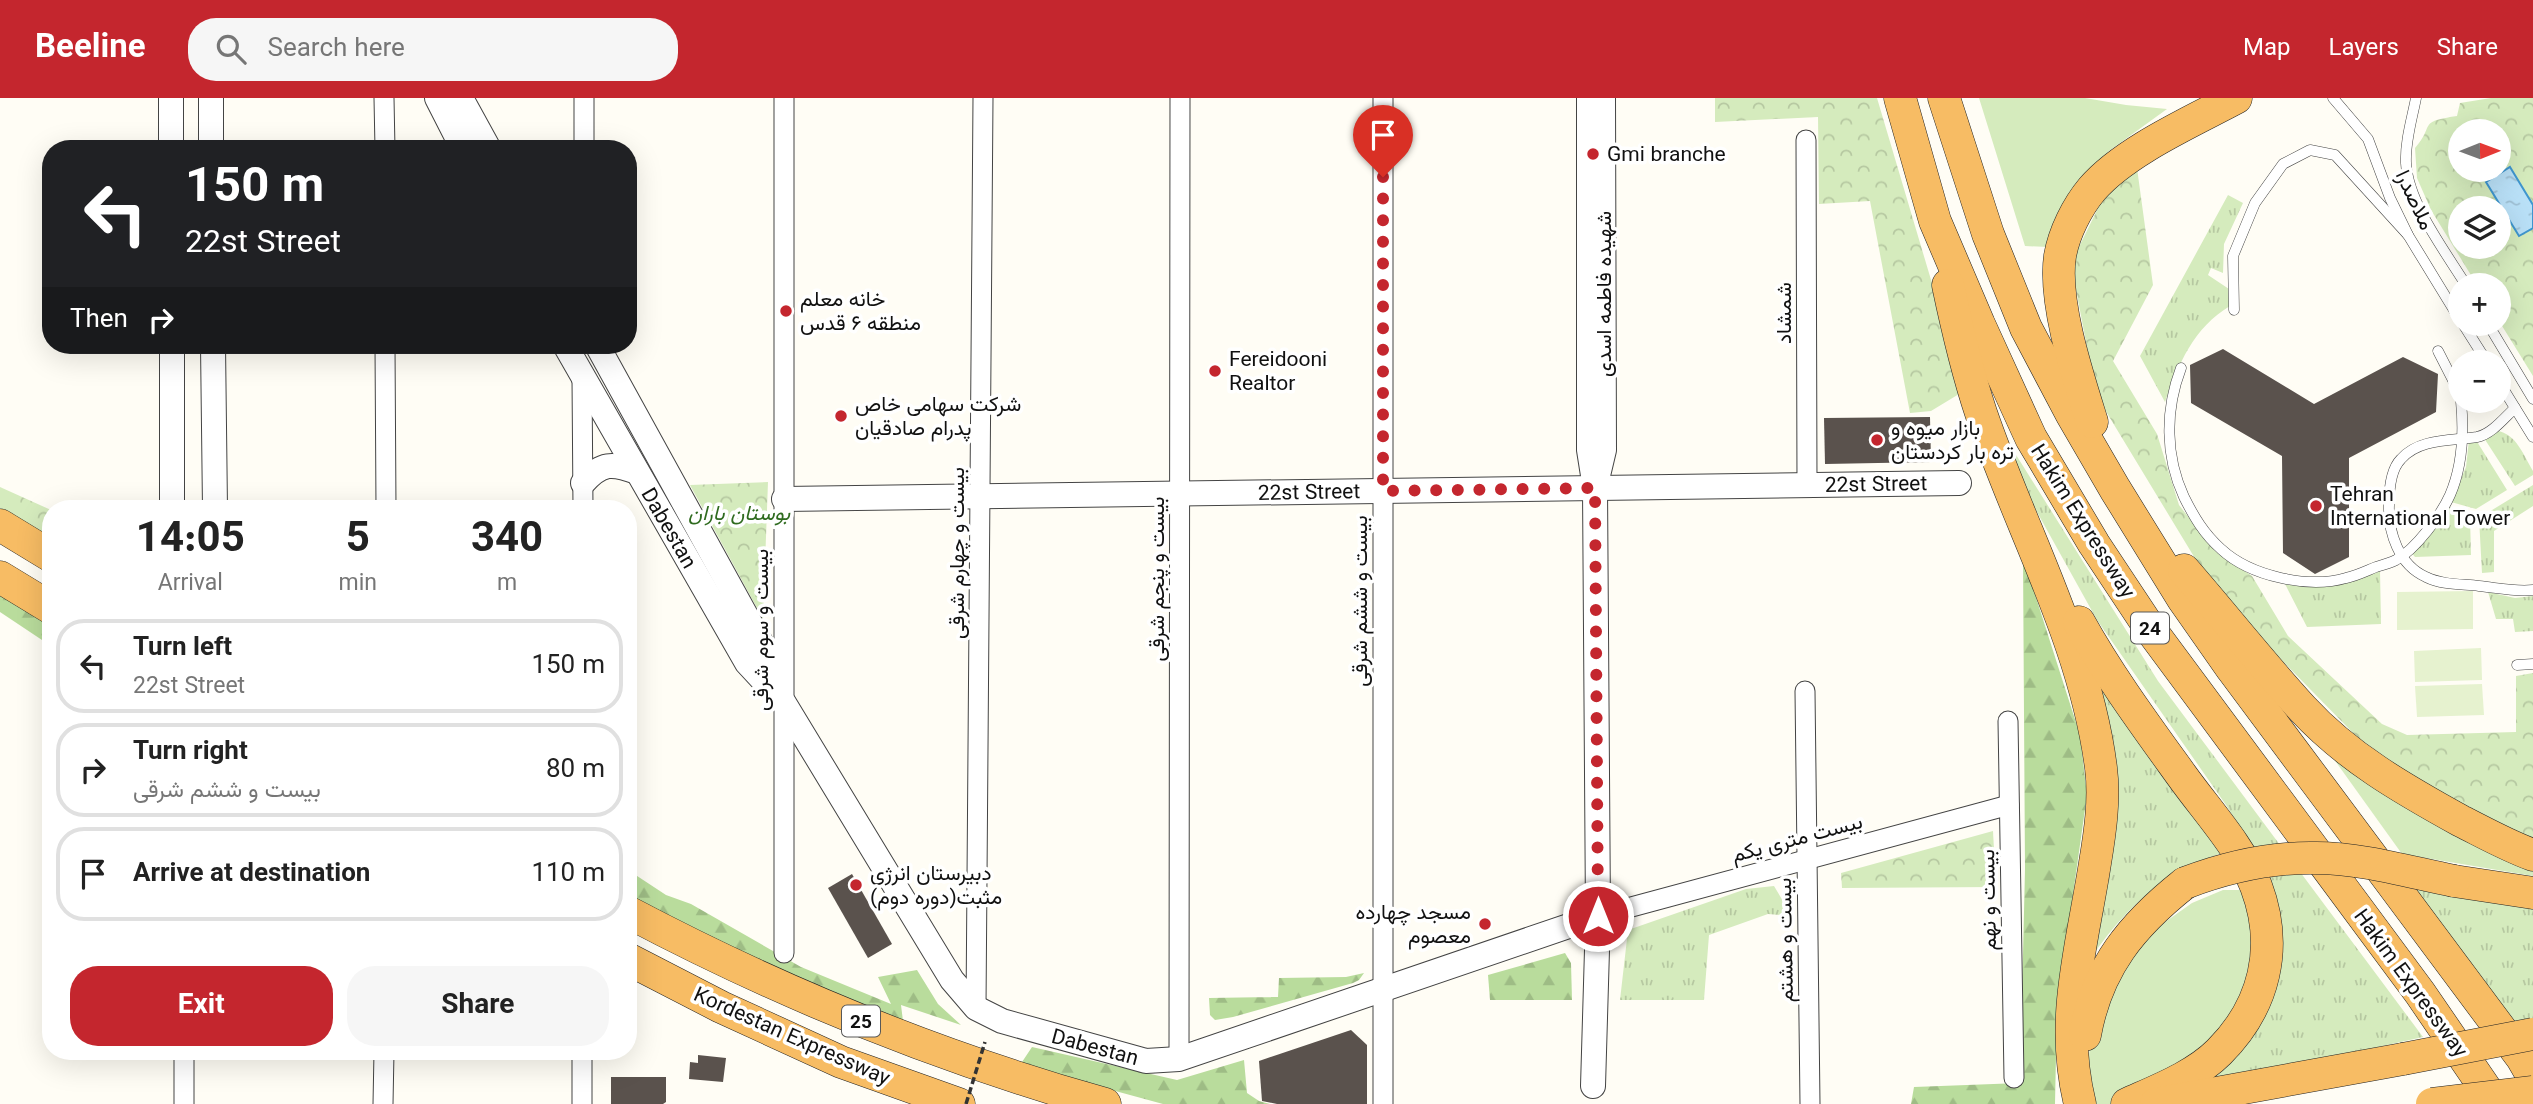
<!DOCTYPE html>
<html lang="en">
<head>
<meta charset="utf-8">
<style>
	body { margin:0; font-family:Georgia,Vazirmatn,serif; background:#f6f6f6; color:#222; height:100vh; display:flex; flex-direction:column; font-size:26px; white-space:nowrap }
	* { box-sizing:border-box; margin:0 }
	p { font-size:23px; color:#767676 }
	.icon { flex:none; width:38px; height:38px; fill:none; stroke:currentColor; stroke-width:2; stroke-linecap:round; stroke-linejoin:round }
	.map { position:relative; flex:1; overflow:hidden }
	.panel { position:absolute; left:42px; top:402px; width:595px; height:560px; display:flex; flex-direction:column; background:#fff; border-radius:28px; box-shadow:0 7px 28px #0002 }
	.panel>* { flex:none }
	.hud { position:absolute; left:42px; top:42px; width:595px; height:214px; border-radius:28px; box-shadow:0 7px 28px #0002; background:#202124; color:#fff; overflow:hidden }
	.needle { width:46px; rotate:89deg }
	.fabs { position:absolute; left:2448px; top:21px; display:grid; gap:14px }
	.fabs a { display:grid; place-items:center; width:63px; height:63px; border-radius:50%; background:#fff; box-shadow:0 7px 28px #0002; font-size:35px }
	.pin { position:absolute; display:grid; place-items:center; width:60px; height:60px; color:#fff; margin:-72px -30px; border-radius:50% 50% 50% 0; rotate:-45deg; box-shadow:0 0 7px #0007 }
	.pin .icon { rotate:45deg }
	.me { position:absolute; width:77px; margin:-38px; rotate:0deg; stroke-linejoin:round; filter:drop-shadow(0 0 5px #0008) }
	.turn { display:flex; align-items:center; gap:24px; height:147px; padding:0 28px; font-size:32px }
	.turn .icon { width:91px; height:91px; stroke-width:2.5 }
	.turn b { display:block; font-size:49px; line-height:60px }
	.then { display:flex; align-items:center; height:66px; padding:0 28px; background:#0003; gap:14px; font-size:26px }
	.eta { display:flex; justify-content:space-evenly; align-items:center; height:119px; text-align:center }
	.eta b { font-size:42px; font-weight:700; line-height:49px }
	.action { display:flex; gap:14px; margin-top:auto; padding:14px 28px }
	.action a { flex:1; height:80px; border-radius:28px; background:#c4262e; color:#fff; font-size:28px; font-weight:700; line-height:80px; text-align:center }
	.action a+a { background:#f6f6f6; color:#222 }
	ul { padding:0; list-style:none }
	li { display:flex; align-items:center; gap:21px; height:94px; margin:0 14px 10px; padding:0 14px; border:4px solid #e0e0e0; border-radius:28px }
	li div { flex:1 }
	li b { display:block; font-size:26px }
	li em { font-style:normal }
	header { display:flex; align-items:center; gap:42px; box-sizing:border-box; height:98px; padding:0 35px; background:#c4262e; color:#fff }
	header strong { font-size:33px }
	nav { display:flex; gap:38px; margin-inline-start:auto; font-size:24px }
	.search { width:490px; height:63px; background:#f6f6f6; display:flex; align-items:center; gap:18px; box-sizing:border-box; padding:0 24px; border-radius:28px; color:#767676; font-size:26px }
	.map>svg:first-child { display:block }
	.grass { fill:url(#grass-tufts) }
	.forest { fill:url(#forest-firs) }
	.park { fill:url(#park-crowns); fill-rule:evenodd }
	.garden { fill:#d5ebbd }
	.pitch { fill:#e6f2cf }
	.water { fill:url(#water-ripples); stroke:#3f96cf; stroke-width:2 }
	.building { fill:#5a524d }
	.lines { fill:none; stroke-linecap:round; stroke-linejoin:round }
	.service-casing { stroke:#444; stroke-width:11 }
	.minor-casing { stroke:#444; stroke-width:21 }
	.tertiary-casing { stroke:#444; stroke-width:26 }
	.trunk-casing { stroke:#222; stroke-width:33 }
	.service { stroke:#fff; stroke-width:10 }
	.minor { stroke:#fff; stroke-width:19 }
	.tertiary { stroke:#fff; stroke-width:24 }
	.trunk { stroke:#f7bc64; stroke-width:32 }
	.trunk-bridge-casing { stroke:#222; stroke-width:33; stroke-linecap:butt }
	.path-bridge { stroke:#333; stroke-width:3.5; stroke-dasharray:7 3.5; stroke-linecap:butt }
	.trunk-bridge { stroke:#f7bc64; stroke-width:32 }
	.route { stroke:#c4262e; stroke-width:12; stroke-dasharray:0 21.6 }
	.poi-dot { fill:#c4262e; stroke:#fff; stroke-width:2.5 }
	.labels { text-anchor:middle; stroke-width:7; stroke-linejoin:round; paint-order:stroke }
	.shield { fill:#fff; stroke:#585858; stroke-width:2 }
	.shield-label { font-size:19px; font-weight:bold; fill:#111 }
	.poi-label { font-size:21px; fill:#111; stroke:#fff; text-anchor:start }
	.street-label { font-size:21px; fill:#111; stroke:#fff }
	.park-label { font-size:21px; font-style:italic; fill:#2f6b1f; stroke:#fff }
</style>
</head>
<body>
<header>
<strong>Beeline</strong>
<div class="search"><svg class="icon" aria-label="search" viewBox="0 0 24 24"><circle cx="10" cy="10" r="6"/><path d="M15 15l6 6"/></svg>Search here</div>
<nav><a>Map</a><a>Layers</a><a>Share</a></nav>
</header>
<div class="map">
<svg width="2533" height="1006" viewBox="0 0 2533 1006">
	<defs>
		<pattern id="grass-tufts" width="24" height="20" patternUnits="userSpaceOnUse" patternTransform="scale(1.75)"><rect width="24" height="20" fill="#d5ebbd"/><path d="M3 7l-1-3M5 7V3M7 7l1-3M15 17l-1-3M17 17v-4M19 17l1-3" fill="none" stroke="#b6c8a1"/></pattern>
		<pattern id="forest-firs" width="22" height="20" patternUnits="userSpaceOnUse" patternTransform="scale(1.75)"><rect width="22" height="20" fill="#b9dc9c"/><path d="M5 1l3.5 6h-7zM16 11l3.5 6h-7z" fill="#9ebc85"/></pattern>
		<pattern id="park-crowns" width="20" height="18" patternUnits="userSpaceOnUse" patternTransform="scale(1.75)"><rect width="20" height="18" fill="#d5ebbd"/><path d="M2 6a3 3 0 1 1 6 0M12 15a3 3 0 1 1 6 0" fill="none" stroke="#b6c8a1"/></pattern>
		<pattern id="water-ripples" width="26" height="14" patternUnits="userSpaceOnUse" patternTransform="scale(1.75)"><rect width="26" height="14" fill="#b9e0f7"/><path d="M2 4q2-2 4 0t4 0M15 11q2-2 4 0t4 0" fill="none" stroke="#9ebfd3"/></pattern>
	</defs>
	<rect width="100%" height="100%" fill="#fffdf5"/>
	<g class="grass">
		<path d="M2228,97L2243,105L2224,146L2223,175L2211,170L2208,177L2229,191L2230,208C2194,229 2178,267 2165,304L2140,258Z"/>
		<path d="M2497,333C2516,335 2524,358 2533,373V377L2515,388L2484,340Z"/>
		<path d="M2469,342H2476L2507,392L2476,411L2451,404L2466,369Z"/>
		<path d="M2013,352L2158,583L2423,939L2221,984L2200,980L2255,753L2226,707L2097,522L2022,387Z"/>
		<path d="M2533,387V408L2494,433V474L2482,475L2479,420Z"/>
		<path d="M2450,409L2470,419L2471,457L2415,459L2410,453L2433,431Z"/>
		<path d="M2380,473L2381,526L2307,529L2285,486C2317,492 2350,486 2380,473Z"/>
		<path d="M2488,494L2515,500L2533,498V533L2515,534L2513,521H2496Z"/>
		<path d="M2102,591L2230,752C2159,777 2125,809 2084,870L2111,707Z"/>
		<path d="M1774,788L1792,818L1768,816L1709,837L1704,902H1620L1628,832L1746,791Z"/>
		<path d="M2411,788L2533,811V923L2516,926Z"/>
	</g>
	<g class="forest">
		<path d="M2023,459L2080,637L2087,697L2057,910L2055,1006H1911L1914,989L2020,985L2025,771Z"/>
		<path d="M0,493L51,526V548L0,514Z"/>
		<path d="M628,772L666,797L691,806L801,869L891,906L878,879L917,872L938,906L961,927L901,907L903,923L763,868L628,798Z"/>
		<path d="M1565,855L1571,865L1572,902H1490L1488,877Z"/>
		<path d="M1364,875L1359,882L1353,885L1233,919L1215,922L1210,917L1209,900L1278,899L1279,880L1346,879Z"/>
		<path d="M1032,949L1177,982L1244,962L1247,995L1259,1003L1270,1006H1163L1020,967Z"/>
	</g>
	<g class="park">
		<path d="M1715,0H1877L1964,293L1931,313L1910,315L1870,103L1819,106L1818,19L1715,24Z"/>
		<path d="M2491,0H2533V278L2499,223V187H2477L2431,112L2417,80L2415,50C2436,27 2416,24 2457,18L2460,5ZM2460,33H2499V72H2460ZM2460,110H2499V149H2460Z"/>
		<path d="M2137,70L2153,187L2113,263L2157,336L2179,407L2215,453L2252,478L2288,538L2382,626L2407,637L2516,634V578L2533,575V742L2429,691L2356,638L2216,495L2096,297L2071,165L2104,98Z"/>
		<path d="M768,384L763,521L690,387Z"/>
		<path d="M0,389L51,412V442L0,410Z"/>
		<path d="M1993,733L1996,789L1842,790L1841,775Z"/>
	</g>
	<g class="garden">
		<path d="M1979,0H2085L2126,7L2167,11L2109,53L2079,87L2048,149L2025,148Z"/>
		<path d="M2313,632L2533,767V778L2402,756Z"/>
		<path d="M2223,792H2247L2257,849L2231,933L2113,1006H2091L2088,966L2092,931L2097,910L2151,834L2192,805Z"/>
	</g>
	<g class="pitch">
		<path d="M2473,493V531L2397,532V494Z"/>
		<path d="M2481,550L2482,582L2415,584L2414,553Z"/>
		<path d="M2482,586L2484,617L2417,619L2415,588Z"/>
	</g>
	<path class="water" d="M2510,69L2533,107V130L2519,138L2486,84Z"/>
	<g class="building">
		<path d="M2223,251L2314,306L2403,259L2438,276L2436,314L2349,360V459L2315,476L2283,455L2282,358L2191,305L2190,267Z"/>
		<path d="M1930,319L1931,364L1825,366L1824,320Z"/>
		<path d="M852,776L892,846L868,860L828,790Z"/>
		<path d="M1351,932L1367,947V1006H1277L1262,1003L1259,963Z"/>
		<path d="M698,957L726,960L723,984L689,981L690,964L698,965Z"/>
		<path d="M611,979H666V1004L663,1006H611Z"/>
	</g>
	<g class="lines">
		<g class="service-casing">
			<g id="service">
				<path d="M2333,0L2368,41L2390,100L2408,137L2460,222"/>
				<path d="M2416,0C2412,21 2405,43 2406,65C2408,105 2445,153 2466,187"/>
				<path d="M2234,212L2233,158L2255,105L2283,66L2310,52L2335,57L2408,137"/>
				<path d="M2463,226L2487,264"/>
				<path d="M2488,226L2533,301"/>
				<path d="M2438,253L2460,296"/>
				<path d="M2181,270C2165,312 2165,358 2184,399C2194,419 2204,436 2221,451C2250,478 2308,491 2346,480C2356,478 2366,473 2376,469C2383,467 2390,465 2396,462C2416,451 2441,417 2450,397C2463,367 2464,334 2461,303"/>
				<path d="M2499,284L2533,339"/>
				<path d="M2515,310C2504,320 2492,336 2477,339C2452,343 2419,340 2401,361C2390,372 2389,393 2389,407C2388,435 2399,467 2426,479C2442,487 2462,486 2479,488C2498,490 2515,494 2533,492"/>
				<path d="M2517,567L2533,566"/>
			</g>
		</g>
		<g class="minor-casing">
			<g id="minor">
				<path d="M384,0L385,51"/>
				<path d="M1806,42L1807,387"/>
				<path d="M584,51V0"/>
				<path d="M385,247L386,411"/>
				<path d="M582,280L583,411"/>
				<path d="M1805,593L1810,1006"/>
				<path d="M2008,623L2014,980"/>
				<path d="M1598,818L2009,707"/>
				<path d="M784,855V0"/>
				<path d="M976,910L983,0"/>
				<path d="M1179,961L1180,0"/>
				<path d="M184,1006V954"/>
				<path d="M383,1006L384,954"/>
				<path d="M582,1006V954"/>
				<path d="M1383,1006V0"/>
			</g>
		</g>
		<g class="tertiary-casing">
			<g id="tertiary">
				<path d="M171,0V51"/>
				<path d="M211,0V51"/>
				<path d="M437,0L463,51"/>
				<path d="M461,0L489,51"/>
				<path d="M1589,0V352L1595,390L1604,352L1603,0"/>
				<path d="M172,247V411"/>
				<path d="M213,247L215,411"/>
				<path d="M565,247L747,565L784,605L952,882L976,910L1002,923L1146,963L1179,961L1598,818"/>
				<path d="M597,247L765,552L780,594"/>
				<path d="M583,385C602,364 612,365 637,374"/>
				<path d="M784,401L1959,385"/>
				<path d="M1593,988L1598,818L1595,390"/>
			</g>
		</g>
		<g class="trunk-casing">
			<g id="trunk">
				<path d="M1900,0L1935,123L1979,226L2031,340L2094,446L2151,532L2420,895L2496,1006"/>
				<path d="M1944,0L1988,136L2026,230L2072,317L2115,391L2183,501L2232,571L2522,960L2533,979"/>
				<path d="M1948,187C1957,230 1967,273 1981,315C2021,433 2085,545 2101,670C2105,701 2100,735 2095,765C2082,849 2059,921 2080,1006"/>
				<path d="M2092,324C2078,279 2053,204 2060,158C2064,135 2077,109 2092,91C2125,53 2191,24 2236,0"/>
				<path d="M0,427L51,458"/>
				<path d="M2184,472C2224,518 2261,565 2302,610C2347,659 2403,691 2461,723C2485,735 2508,748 2533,757"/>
				<path d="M0,479L51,510"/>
				<path d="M2079,524C2109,578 2146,628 2182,678C2207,713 2240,748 2256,788C2279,849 2265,908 2219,954C2195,978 2158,992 2127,1006"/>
				<path d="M2454,783L2533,795"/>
				<path d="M628,814C781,895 938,959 1105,1006"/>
				<path d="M628,861L721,909L841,964L959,1006"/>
				<path d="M2085,937C2097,869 2132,827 2185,785"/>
				<path d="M2156,1006L2403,961"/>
			</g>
		</g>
		<use href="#service" class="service"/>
		<use href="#minor" class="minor"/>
		<use href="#tertiary" class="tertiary"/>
		<use href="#trunk" class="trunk"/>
		<g class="trunk-bridge-casing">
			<g id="trunk-bridge">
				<path d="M2185,785C2227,769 2270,759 2316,760C2362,760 2409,774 2454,783"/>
				<path d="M2403,961L2533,936"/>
				<path d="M2432,1006L2533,994"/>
			</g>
		</g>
		<path class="path-bridge" d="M966,1006L985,944"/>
		<use href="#trunk-bridge" class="trunk-bridge"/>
	</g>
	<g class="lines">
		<path class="route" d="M1383,79V393L1595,390L1598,818"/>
	</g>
	<g class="poi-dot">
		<circle cx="1593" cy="56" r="7"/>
		<circle cx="786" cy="213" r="7"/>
		<circle cx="1215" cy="273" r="7"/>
		<circle cx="841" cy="318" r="7"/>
		<circle cx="1877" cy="342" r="7"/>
		<circle cx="2316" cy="408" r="7"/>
		<circle cx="856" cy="787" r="7"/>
		<circle cx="1485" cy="826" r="7"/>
	</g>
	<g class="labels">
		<g class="shield">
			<rect x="2131" y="514.5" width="38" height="31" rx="5"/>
			<rect x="842" y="907.5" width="38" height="31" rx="5"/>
		</g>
		<g class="shield-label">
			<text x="2150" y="537">24</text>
			<text x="861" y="930">25</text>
		</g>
		<g class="poi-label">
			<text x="1607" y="63">Gmi branche</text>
			<text x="800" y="208">خانه معلم<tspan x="800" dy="24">منطقه ۶ قدس</tspan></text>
			<text x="1229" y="268">Fereidooni<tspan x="1229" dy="24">Realtor</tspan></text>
			<text x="855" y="313">شرکت سهامی خاص<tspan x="855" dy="24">پدرام صادقیان</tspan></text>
			<text x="1891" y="337">بازار میوه و<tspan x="1891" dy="24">تره بار کردستان</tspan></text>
			<text x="2330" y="403">Tehran<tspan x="2330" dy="24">International Tower</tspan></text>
			<text x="870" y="782">دبیرستان انرژی<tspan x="870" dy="24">مثبت(دوره دوم)</tspan></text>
			<text x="1471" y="821" text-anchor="end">مسجد چهارده<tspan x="1471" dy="24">معصوم</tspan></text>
		</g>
		<g class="street-label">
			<text transform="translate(2415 102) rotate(65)" y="7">ملاصدرا</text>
			<text transform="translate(1604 196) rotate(-90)" y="7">شهیده فاطمه اسدی</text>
			<text transform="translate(1784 215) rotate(-90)" y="7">شمشاد</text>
			<text transform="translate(1876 386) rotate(-1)" y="7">22st Street</text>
			<text transform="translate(1309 394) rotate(-1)" y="7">22st Street</text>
			<text transform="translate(2083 423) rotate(58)" y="7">Hakim Expressway</text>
			<text transform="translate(669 430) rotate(60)" y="7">Dabestan</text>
			<text transform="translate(957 455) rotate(-90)" y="7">بیست و چهارم شرقی</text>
			<text transform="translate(1157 481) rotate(-90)" y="7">بیست و پنجم شرقی</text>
			<text transform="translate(1360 503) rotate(-90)" y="7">بیست و ششم شرقی</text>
			<text transform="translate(761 532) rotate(-90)" y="7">بیست و سوم شرقی</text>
			<text transform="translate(1797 740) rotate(-15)" y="7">بیست متری یکم</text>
			<text transform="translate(1988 802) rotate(-91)" y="7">بیست و نهم</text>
			<text transform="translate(1785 842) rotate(-91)" y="7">بیست و هشتم</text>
			<text transform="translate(2411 885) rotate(54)" y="7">Hakim Expressway</text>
			<text transform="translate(792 938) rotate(24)" y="7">Kordestan Expressway</text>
			<text transform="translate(1095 949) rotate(15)" y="7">Dabestan</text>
		</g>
		<g class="park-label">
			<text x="739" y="422">بوستان باران</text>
		</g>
	</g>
</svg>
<div class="fabs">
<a><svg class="needle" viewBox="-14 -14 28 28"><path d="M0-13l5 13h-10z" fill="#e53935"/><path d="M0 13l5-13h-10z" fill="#767676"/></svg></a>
<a><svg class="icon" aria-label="layers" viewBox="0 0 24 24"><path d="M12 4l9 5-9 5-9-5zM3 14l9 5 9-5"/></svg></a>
<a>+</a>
<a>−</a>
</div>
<div class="pin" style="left:1383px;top:79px;background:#d93025"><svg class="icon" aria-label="arrive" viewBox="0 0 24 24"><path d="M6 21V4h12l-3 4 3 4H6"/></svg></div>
<svg class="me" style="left:1598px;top:818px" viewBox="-20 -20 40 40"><circle r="17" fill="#c4262e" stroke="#fff" stroke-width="3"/><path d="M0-11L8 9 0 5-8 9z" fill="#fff"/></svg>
<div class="hud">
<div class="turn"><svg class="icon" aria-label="left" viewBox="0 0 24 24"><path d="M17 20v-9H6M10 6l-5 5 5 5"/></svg><div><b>150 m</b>22st Street</div></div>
<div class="then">Then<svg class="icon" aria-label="right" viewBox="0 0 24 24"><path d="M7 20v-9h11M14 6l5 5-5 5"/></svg></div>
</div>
<section class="panel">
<div class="eta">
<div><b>14:05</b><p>Arrival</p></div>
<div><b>5</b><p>min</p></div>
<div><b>340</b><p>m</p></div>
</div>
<ul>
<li><svg class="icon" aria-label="left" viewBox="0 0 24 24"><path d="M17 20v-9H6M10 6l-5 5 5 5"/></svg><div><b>Turn left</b><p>22st Street</p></div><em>150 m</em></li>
<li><svg class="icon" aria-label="right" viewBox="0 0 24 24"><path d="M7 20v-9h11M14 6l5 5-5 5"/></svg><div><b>Turn right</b><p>بیست و ششم شرقی</p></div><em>80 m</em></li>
<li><svg class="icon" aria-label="arrive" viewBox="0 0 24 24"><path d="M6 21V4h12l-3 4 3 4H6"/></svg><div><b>Arrive at destination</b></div><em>110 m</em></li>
</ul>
<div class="action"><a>Exit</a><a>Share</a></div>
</section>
</div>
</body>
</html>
